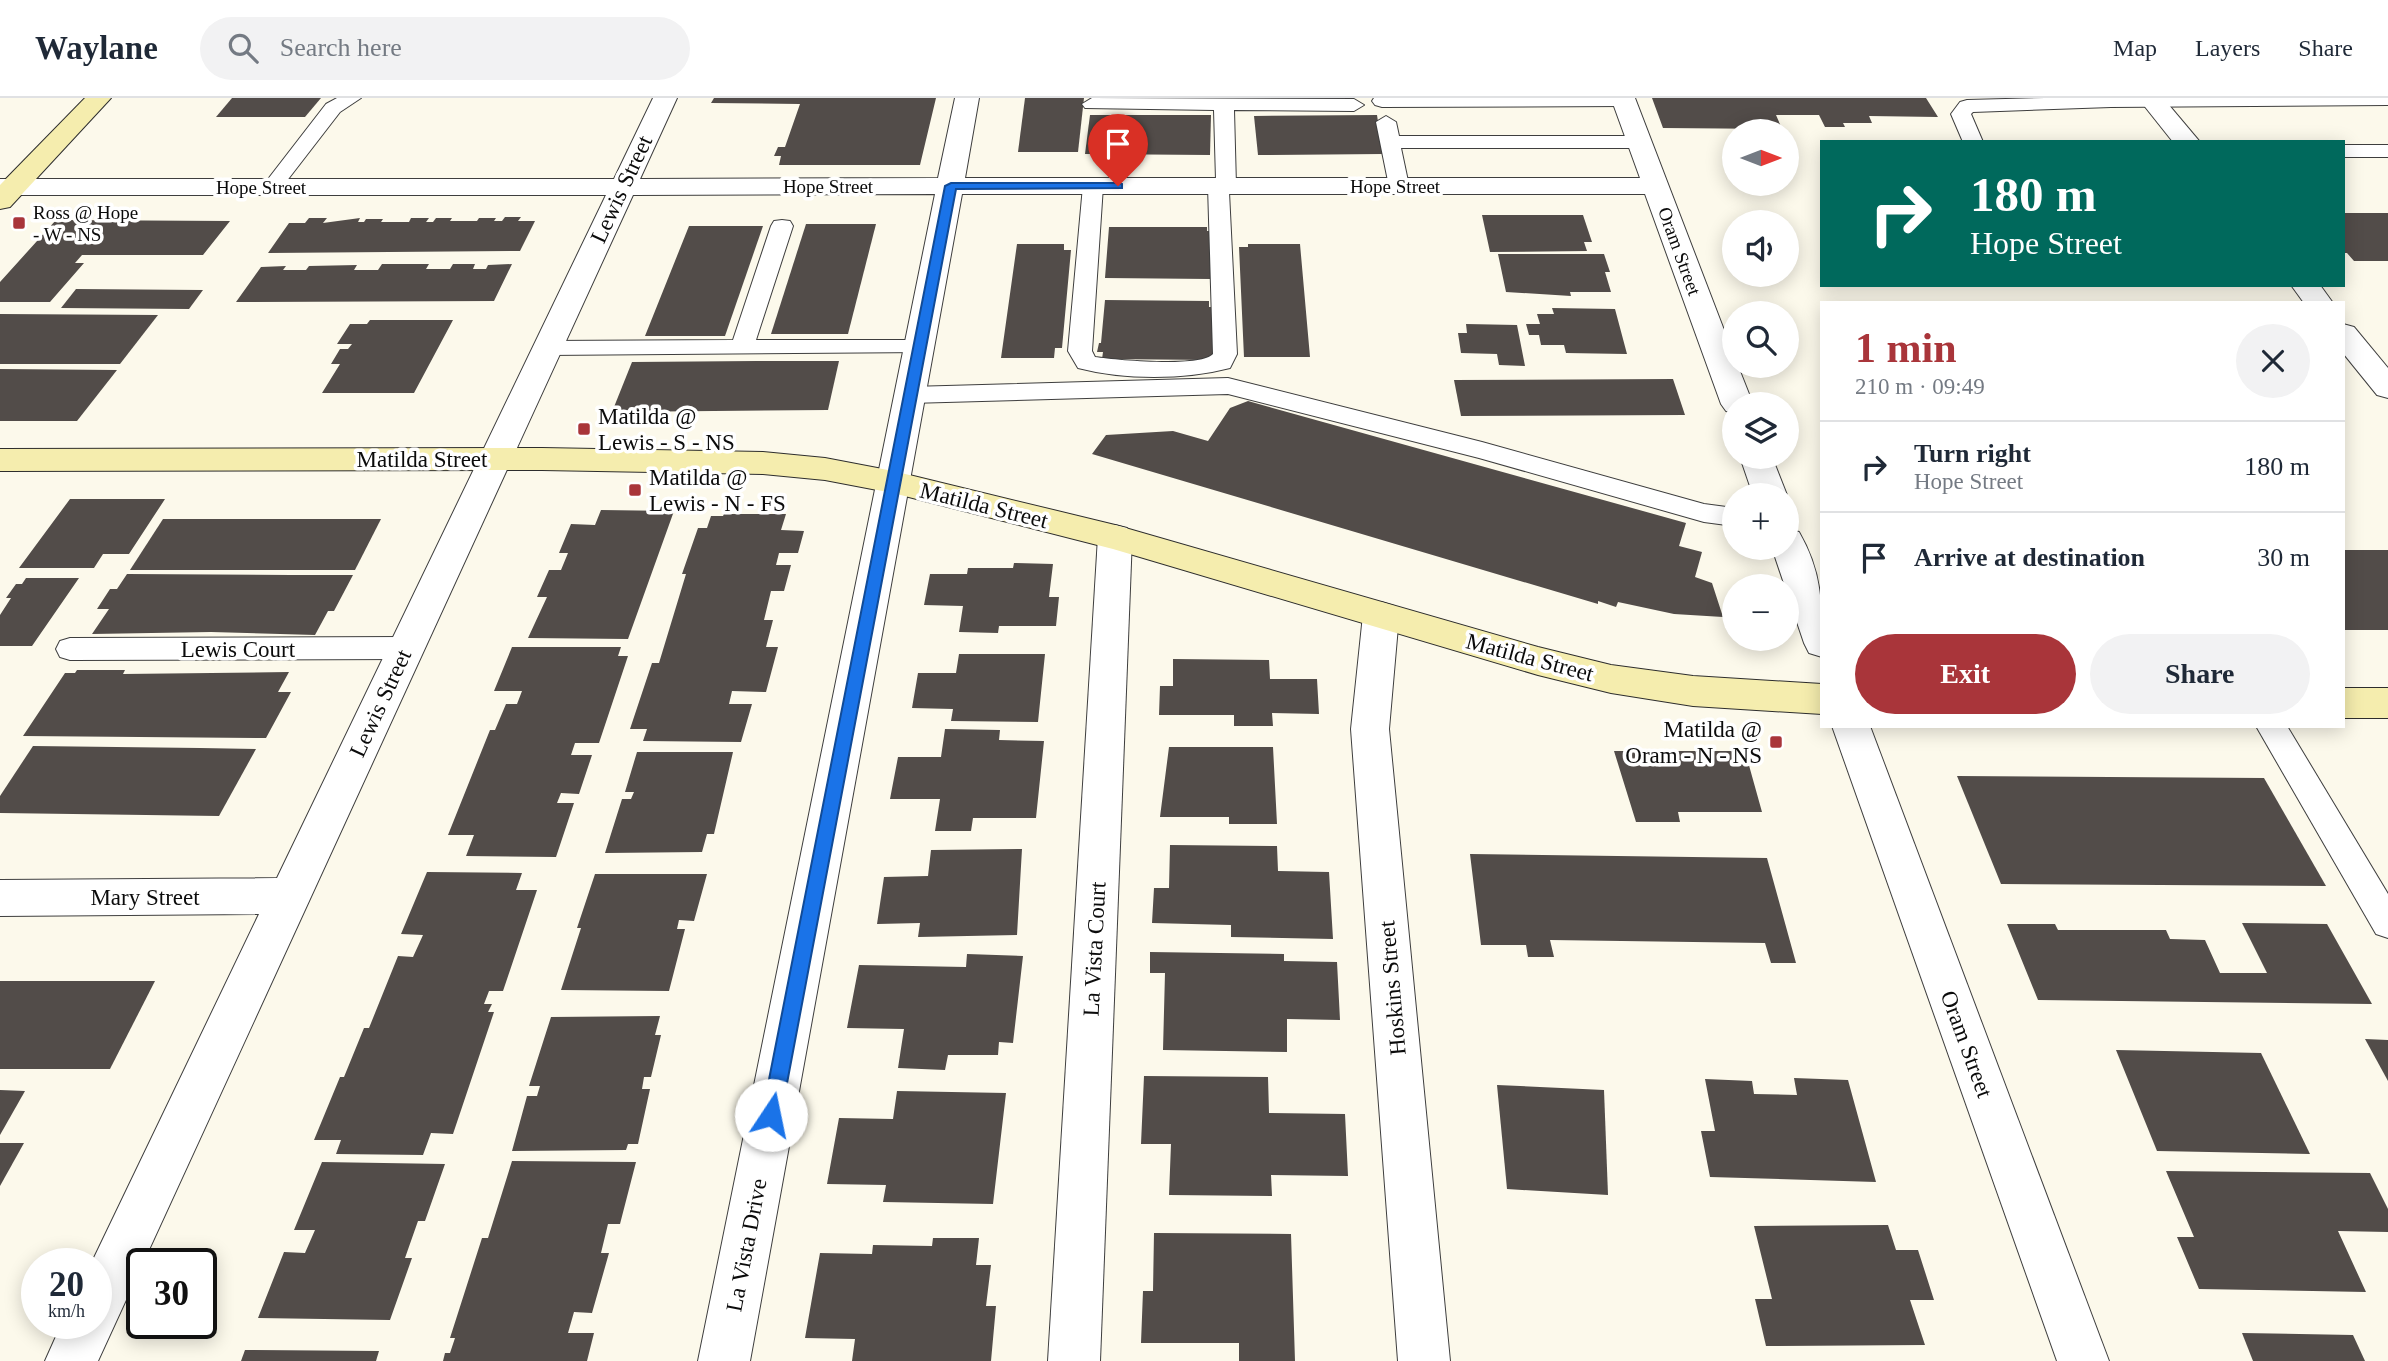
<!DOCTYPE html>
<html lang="en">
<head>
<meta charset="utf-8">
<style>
	body { margin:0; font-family:Georgia,serif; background:#f2f2f3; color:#1f2937; height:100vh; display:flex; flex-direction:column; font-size:26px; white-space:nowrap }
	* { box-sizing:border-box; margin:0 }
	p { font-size:23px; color:#747a83 }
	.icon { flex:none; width:38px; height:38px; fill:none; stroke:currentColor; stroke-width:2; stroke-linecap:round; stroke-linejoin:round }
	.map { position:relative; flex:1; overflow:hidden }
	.side { position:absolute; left:1820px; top:203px; width:525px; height:427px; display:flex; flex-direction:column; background:#fff; border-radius:0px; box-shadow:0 4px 18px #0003 }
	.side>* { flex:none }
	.hud { position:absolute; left:1820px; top:42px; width:525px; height:147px; border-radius:0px; box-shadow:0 4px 18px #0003; background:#00695c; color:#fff; overflow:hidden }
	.needle { width:46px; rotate:90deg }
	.controls { position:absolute; left:1722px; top:21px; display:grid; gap:14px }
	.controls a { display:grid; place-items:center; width:77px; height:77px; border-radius:50%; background:#fff; box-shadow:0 4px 18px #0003; font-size:35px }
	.speed { position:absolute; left:21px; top:1150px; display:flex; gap:14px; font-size:35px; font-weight:700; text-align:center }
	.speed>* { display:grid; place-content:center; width:91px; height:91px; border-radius:50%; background:#fff; box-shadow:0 4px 18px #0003; line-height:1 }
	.speed small { font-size:18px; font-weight:400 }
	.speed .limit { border:4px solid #111; border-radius:10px; background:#fff; color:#111 }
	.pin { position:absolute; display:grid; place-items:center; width:60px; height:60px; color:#fff; margin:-72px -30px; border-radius:50% 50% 50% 0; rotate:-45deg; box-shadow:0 0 7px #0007 }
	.pin .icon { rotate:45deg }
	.me { position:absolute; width:77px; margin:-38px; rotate:11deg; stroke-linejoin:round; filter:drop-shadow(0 0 5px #0008) }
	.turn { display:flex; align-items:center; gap:24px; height:147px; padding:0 35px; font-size:32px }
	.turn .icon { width:91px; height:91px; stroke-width:2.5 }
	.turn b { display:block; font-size:49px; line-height:60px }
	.round { display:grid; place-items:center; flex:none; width:74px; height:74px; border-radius:37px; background:#f2f2f3 }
	.summary { display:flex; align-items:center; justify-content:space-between; height:119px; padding:0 35px }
	h1 { font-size:42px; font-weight:700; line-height:52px; color:#a9353a }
	.primary-button { display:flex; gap:14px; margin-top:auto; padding:14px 35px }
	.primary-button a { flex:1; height:80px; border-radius:42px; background:#a9353a; color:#fff; font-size:28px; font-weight:700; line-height:80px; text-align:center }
	.primary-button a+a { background:#f2f2f3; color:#1f2937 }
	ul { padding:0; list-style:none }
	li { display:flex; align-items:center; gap:21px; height:91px; padding:0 35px; border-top:2px solid #e0e1e3 }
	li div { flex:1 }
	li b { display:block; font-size:26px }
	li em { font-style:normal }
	header { display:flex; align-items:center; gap:42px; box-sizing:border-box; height:98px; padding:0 35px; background:#fff; border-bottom:2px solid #e0e1e3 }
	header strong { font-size:33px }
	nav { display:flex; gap:38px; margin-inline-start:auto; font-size:24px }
	.search { width:490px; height:63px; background:#f2f2f3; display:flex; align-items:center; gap:18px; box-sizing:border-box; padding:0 24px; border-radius:38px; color:#747a83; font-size:26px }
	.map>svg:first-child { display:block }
	.building { fill:#524c49 }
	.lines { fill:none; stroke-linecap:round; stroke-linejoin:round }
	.lane-casing { stroke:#3e3e3e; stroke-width:2 }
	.street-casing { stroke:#3e3e3e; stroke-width:2 }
	.secondary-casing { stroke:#2d2d2d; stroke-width:2 }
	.lane { fill:#fff; fill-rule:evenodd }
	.street { fill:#fff; fill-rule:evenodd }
	.secondary { fill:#f5edae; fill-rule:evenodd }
	.route { fill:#1a73e8; stroke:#114b97; stroke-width:2 }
	.poi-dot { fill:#a9353a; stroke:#fff; stroke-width:2.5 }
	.labels { text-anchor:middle; stroke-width:7; stroke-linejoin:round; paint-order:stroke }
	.far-street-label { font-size:19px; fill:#0b0b0b; stroke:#fff }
	.far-poi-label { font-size:19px; fill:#0b0b0b; stroke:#fff; text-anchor:start }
	.street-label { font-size:23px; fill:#0b0b0b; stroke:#fff }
	.poi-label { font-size:23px; fill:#0b0b0b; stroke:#fff; text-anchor:start }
</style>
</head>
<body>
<header>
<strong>Waylane</strong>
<div class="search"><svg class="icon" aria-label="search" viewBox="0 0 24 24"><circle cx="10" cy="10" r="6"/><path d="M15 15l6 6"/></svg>Search here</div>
<nav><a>Map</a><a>Layers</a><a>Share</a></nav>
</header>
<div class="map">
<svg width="2388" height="1263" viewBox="0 0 2388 1263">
	<rect width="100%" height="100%" fill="#fcf9eb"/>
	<g class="building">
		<path d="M232,0H321L305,19H216Z"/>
		<path d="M714,0H936L920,67H779L781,58H774L778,49H785L800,6L711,5Z"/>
		<path d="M1025,0H1084L1078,54H1018Z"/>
		<path d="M1652,0H1926L1938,19L1869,18L1872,25H1843L1845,29H1825L1819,17H1776L1782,31L1663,30Z"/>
		<path d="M1090,17H1211L1210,57L1085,56Z"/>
		<path d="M1377,17L1383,56L1258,57L1254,18Z"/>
		<path d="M2343,115H2388V163H2354L2347,155H2343Z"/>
		<path d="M1482,117H1583L1592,144H1584L1587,153L1490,154Z"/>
		<path d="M505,119H521L518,123H535L520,153L268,155L289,125H305L309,120H327L323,125L360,120L358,124H364L366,121H383L381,124H409L411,120H429L426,124H433L436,120H452L450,123H477L479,120H496L494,123H502Z"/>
		<path d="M56,122L230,123L203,157H82L75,165H84L50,204H0V184Z"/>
		<path d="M806,126H876L848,236H771Z"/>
		<path d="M689,128H763L725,238H645Z"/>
		<path d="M1109,129H1207V133H1213L1214,175H1210V181L1105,180Z"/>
		<path d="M1017,146H1064V152H1071L1062,250H1055L1054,260H1001Z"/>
		<path d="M1248,146H1300L1310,259H1244L1239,149H1248Z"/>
		<path d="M1498,156H1604L1610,174H1605L1611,194H1570L1571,198L1506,194Z"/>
		<path d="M382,166H429L426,171H450L453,166H475L473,171H486L488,167L512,166L494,203L236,204L261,169L286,168L283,172H306L309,168L357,167L354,172H378Z"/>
		<path d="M76,191L203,192L189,211L61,210Z"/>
		<path d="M1105,202L1209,203V209H1215L1217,256H1213L1212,262L1102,261L1103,254H1097L1099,245H1101Z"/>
		<path d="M1552,210L1615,211L1627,256L1566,255L1564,247H1541L1539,237H1529L1526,226H1540L1537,216H1554Z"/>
		<path d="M0,216L158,217L120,266H0Z"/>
		<path d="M370,222H453L414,295H322L340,266H331L340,251H348L352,246H337L350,226H367Z"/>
		<path d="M1466,226L1517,227L1525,268L1499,267L1497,256L1461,255L1458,235H1467Z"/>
		<path d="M756,263H839L828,312L612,314L632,264Z"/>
		<path d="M0,271L117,272L77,323H0Z"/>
		<path d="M1673,281L1685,317L1461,318L1454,282Z"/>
		<path d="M1248,303L1686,425L1679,448L1702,454L1695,479L1712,485L1723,519L1674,516L1618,504L1616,509L1598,503V506L1092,356L1106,337L1173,333L1208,343L1230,310Z"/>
		<path d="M70,401H165L129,456H103L94,470H19Z"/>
		<path d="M601,412L674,413L628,541L528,540L547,499H537L549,472H561L568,455H559L571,426L595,427Z"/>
		<path d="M724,416H786L781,432L804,433L798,455H779L776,467H791L784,493H771L764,522H773L766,549H778L766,594L732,593L729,606H752L741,644L643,643L647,631H630L652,565H659L686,476H682L698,430H707L711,418H723Z"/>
		<path d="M163,421H381L355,472H130Z"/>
		<rect x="2343" y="452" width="45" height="80"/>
		<path d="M1014,465L1053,466L1049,499H1059L1056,528H999L998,535L959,534L963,508L924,507L930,476H967L968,470H1013Z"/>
		<path d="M127,476L291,477H353L334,513H328L315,537L211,534L92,536L109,511H97L110,491H117Z"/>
		<path d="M26,480H79L32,548H0V517L11,500H6L16,486H22Z"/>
		<path d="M512,549H621L618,558H628L599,645H575L571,657H592L579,696L561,695L557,705H574L556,759L466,758L474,737H448L490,632H495L506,606H517L522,593H494Z"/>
		<path d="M959,556H1045L1038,624L951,623L953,611L912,610L918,575H956Z"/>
		<path d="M1173,561L1269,562L1270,581H1317L1319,616L1272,615L1273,628H1234V617H1159L1160,588H1173Z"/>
		<path d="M77,572H125L123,576L289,574L278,594H291L266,640L23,638L65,575H75Z"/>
		<path d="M945,631L1000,632L999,642L1044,643L1036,720H973L971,733H935L940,701H890L898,659H941Z"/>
		<path d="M33,648L200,650L256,651L219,718L0,715V698Z"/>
		<path d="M1169,649H1273L1277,726H1229V719H1160Z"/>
		<path d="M1614,653H1745L1762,714H1678L1680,724H1636Z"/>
		<path d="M637,654H733L714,736H707L702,754L605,755L622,701H631L634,694H625Z"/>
		<path d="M1957,678L2264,680L2326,788L2001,786Z"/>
		<path d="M1170,747L1277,748L1278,773L1329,774L1333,841L1231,839V827L1152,825L1154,790H1169Z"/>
		<path d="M1022,751L1017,837L918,839L920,825L877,826L884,779L928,778L931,752Z"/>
		<path d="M1470,756L1767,760L1796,865H1771L1765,845L1550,842L1554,859H1528L1526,847H1481Z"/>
		<path d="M427,774L522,775L516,792H537L503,893H489L484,906H492L488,914H494L453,1036L431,1035L423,1057L336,1056L341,1042H314L340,979H344L364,930H369L398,858L413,859L423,837L401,836Z"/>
		<path d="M595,776H707L694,823L679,822L677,831H685L669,893L561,892L581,830H577Z"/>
		<path d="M2242,825L2327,826L2372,906L2038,902L2007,826H2055L2058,832H2166L2170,841L2205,842L2220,875H2267Z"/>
		<path d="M1150,854L1284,856V863L1337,864L1340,922L1287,921V954L1163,952L1165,875H1150Z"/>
		<path d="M967,856L1023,858L1013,945L999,944L998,957H948L945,972L898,970L904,931L847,930L859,867L966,869Z"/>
		<path d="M0,883H155L110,971H0Z"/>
		<path d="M660,918L655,937H661L651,979H644L642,991H650L638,1046H628L626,1052L512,1053L527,998H537L540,988H529L551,919Z"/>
		<path d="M2365,941L2388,942V983Z"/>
		<path d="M2116,952L2261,955L2310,1056L2157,1053Z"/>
		<path d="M1144,978L1268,979L1269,1015L1345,1016L1348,1078L1271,1077L1272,1098L1169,1097L1171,1046H1141Z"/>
		<path d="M1794,980L1848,982L1876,1084L1710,1079L1701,1033H1715L1705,981L1752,983L1754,996L1797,997Z"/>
		<path d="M1497,987L1604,992L1608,1097L1507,1091Z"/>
		<path d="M0,992L25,993L0,1037Z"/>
		<path d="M897,993L1006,995L993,1106L883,1104L886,1087L827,1086L839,1020L893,1021Z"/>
		<path d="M0,1045H24L0,1088Z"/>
		<path d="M512,1063L636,1064L620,1126H608L601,1155H609L592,1215L574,1214L568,1235H594L587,1263H443L445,1255H450L455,1240H450L482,1140H488Z"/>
		<path d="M322,1064L445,1066L425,1123H418L405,1160H412L390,1222L258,1220L284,1154L305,1155L315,1132H294Z"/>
		<path d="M2166,1073L2370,1075L2388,1111V1134L2338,1133L2366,1194L2199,1191L2177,1139H2194Z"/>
		<path d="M1888,1127L1896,1152H1918L1934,1202H1910L1925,1247L1766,1248L1755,1201H1772L1754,1128Z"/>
		<path d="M1154,1135L1291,1136L1295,1263H1239V1245H1141L1143,1193H1153Z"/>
		<path d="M933,1140H979L976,1167H991L986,1208H996L991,1263H852L855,1241L805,1240L820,1155L872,1156L873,1147L932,1148Z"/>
		<path d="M2242,1235L2353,1237L2365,1263H2253Z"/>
		<path d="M245,1252L379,1253L376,1263H241Z"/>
	</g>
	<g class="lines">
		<g class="lane-casing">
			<g id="lane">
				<path d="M337,0H361L340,14L279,93H265L262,89L265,85L326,6Z"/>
				<path d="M1092,0L1354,1L1364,7L1354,13L1234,12L1236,88L1229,94L1237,256L1230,270C1184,282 1124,282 1078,270L1068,253L1083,88L1086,84H1100L1103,88L1092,253L1095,259C1115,262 1201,270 1213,256L1208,88L1216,82L1214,12L1085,10L1082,6Z"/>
				<path d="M1374,0H1632L1634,2L1624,8L1382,9L1375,7L1372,3Z"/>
				<path d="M2045,0H2388V7L2111,9L1973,14L1971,16L1983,44H1963L1951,16L1960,4L1967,2Z"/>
				<path d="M1386,18L1396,24L1399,38H1640L1647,40L1650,44L1647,48L1640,50H1401L1409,88L1406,92H1392L1389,88L1376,24Z"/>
				<rect x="2343" y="47" width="45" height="12"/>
				<path d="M782,122L790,123L793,128L756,242H920L928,244L932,249L928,254L547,257L539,255L535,250L539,245L547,243L733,242L771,128L774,123Z"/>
				<path d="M1228,280L1482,344L1704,406L1734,410V428L1704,424L1479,360L1228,296L910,305L901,302L898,297L901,292L910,289Z"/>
				<path d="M406,539L416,542L420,550L416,558L406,561L70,562L60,559L56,551L60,543L70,540Z"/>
				<path d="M2256,628H2287L2388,796V840L2376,836Z"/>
			</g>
		</g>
		<g class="street-casing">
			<g id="street">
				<path d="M653,0H677L640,81L938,80L955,0H979L965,80H1640L1611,0H1635L1734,258V268H1738L1753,306H1734V315L1726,313L1721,306L1645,96H962L750,1263H698L935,96L633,97L98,1263H45L62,1225H96V1166H91L259,816L0,818V782L277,780L606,97H0V81H614Z"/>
				<path d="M2138,0H2163L2200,44H2173Z"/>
				<path d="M2291,187H2320L2333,205H2304Z"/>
				<path d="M2343,226L2354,229L2388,270V300L2377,297L2343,255Z"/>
				<path d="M1740,359H1772L1787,397H1753Z"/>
				<path d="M1115,427L1127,430L1132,439L1100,1263H1048L1098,439L1103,430Z"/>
				<path d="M1787,431L1799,434C1824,477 1822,512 1822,559L1809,555L1804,545L1772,450H1787Z"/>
				<path d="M1381,504L1394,508L1399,517L1389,631L1450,1263H1398L1351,631L1363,517L1368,508Z"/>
				<path d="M1832,628H1870L2109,1263H2057Z"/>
			</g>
		</g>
		<g class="secondary-casing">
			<g id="secondary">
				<path d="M85,0H111L10,109L0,111V87Z"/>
				<path d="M542,350L763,354L825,360L893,373L1115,427L1538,549L1611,567L1693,578L1822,586V616L1693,608L1611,595L1538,577L1113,451L893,395L825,382L763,376L542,372L0,373V351Z"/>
				<rect x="2343" y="590" width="45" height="30"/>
			</g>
		</g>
		<use href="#lane" class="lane"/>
		<use href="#street" class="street"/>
		<use href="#secondary" class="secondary"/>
	</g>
	<path class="route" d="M1118,85L1122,86V90L956,91L781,1017L778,1024L771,1026L765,1024L762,1017L945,88L951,85Z"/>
	<g class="poi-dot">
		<rect x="12" y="118" width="14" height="14" rx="3.5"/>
		<rect x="577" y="324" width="14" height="14" rx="3.5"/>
		<rect x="628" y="385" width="14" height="14" rx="3.5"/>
		<rect x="1769" y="637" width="14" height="14" rx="3.5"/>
	</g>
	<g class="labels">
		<g class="far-street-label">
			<text x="828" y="95">Hope Street</text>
			<text x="1395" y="95">Hope Street</text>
			<text x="261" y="96">Hope Street</text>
			<text transform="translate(1680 153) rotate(70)" y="7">Oram Street</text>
		</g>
		<g class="far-poi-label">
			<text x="33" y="121">Ross @ Hope<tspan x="33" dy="22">- W - NS</tspan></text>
		</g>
		<g class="street-label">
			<text transform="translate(621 91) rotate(-65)" y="8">Lewis Street</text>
			<text x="422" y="369">Matilda Street</text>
			<text transform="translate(984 407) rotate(14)" y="8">Matilda Street</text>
			<text x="238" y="559">Lewis Court</text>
			<text transform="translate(1530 559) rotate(15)" y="8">Matilda Street</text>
			<text transform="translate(380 605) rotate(-65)" y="8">Lewis Street</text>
			<text x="145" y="807">Mary Street</text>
			<text transform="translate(1094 851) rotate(-87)" y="8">La Vista Court</text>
			<text transform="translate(1392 890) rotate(-95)" y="8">Hoskins Street</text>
			<text transform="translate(1967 946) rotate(70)" y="8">Oram Street</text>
			<text transform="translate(746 1147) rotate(-79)" y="8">La Vista Drive</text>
		</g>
		<g class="poi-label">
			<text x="598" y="326">Matilda @<tspan x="598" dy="26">Lewis - S - NS</tspan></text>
			<text x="649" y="387">Matilda @<tspan x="649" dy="26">Lewis - N - FS</tspan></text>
			<text x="1762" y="639" text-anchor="end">Matilda @<tspan x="1762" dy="26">Oram - N - NS</tspan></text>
		</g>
	</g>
</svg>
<div class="controls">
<a><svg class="needle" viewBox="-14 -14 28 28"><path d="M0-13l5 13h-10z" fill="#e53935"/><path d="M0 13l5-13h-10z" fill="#747a83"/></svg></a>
<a><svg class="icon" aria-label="sound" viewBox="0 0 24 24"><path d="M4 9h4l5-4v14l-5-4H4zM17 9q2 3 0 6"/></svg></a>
<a><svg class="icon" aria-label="search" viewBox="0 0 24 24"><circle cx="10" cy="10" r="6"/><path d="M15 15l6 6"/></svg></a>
<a><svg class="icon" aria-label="layers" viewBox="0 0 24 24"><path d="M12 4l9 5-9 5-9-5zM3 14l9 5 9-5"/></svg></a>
<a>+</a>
<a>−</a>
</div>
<div class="speed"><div>20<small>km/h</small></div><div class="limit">30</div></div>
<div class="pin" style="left:1118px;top:88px;background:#d93025"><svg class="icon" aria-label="arrive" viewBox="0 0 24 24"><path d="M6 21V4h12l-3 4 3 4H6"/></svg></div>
<svg class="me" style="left:771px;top:1017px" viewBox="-20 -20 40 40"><circle r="19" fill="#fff"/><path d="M0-13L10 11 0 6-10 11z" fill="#1a73e8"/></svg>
<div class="hud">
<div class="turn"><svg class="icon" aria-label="right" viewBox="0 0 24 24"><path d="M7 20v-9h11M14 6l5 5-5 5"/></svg><div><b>180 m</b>Hope Street</div></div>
</div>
<section class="side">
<div class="summary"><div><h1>1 min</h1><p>210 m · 09:49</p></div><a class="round"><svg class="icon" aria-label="close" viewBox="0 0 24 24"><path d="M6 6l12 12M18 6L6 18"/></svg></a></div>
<ul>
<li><svg class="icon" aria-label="right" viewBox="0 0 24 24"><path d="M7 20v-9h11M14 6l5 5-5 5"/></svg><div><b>Turn right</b><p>Hope Street</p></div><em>180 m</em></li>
<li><svg class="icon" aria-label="arrive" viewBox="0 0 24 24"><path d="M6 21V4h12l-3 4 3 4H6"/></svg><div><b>Arrive at destination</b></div><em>30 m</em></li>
</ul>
<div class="primary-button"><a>Exit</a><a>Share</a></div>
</section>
</div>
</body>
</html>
